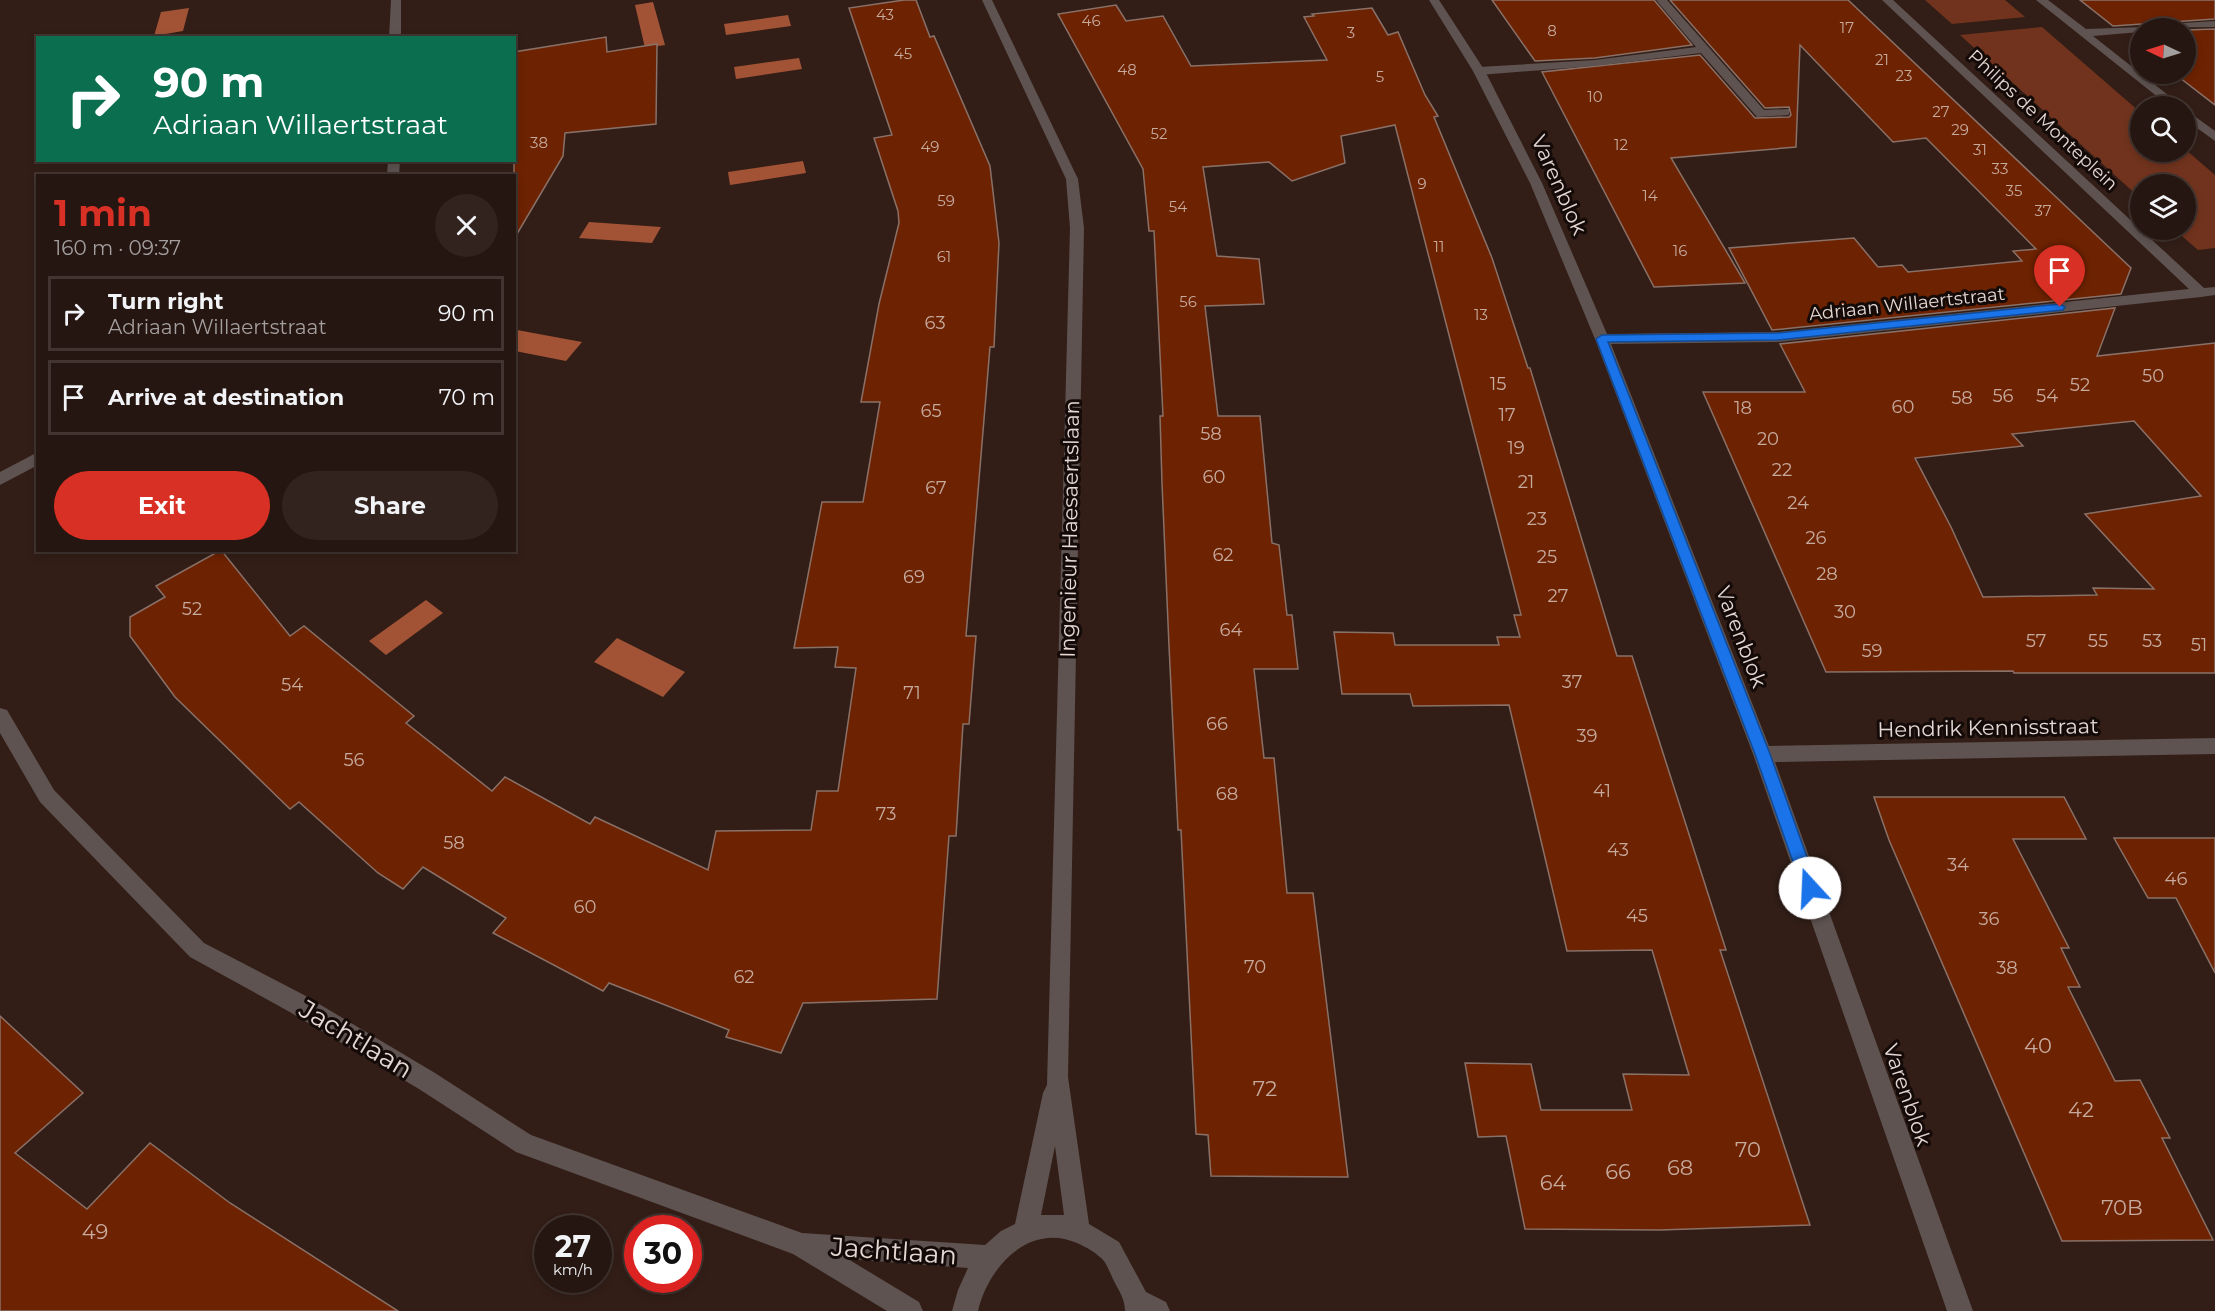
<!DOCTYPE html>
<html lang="en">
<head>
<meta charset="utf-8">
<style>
	body { margin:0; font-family:Montserrat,sans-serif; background:#32231f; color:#f1f3f6; height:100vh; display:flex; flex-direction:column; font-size:22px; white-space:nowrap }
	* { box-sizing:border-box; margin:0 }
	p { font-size:20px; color:#a49f9f }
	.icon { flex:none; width:33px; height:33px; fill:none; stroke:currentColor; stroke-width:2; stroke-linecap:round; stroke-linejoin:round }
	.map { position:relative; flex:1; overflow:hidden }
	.side { position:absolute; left:36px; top:174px; width:480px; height:378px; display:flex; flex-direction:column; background:#261611; border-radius:0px; box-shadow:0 3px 9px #0003,0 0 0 2px #423531 }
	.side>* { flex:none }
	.top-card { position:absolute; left:36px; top:36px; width:480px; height:126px; border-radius:0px; box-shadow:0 3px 9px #0003,0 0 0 2px #423531; background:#0b6e4f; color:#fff; overflow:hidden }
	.needle { width:39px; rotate:274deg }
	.controls { position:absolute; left:2130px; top:18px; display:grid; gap:12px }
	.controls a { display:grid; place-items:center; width:66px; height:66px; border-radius:50%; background:#261611; box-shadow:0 3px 9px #0003,0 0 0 2px #423531; font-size:30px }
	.speed { position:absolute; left:534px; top:1215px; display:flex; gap:12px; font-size:30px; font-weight:700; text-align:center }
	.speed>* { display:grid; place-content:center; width:78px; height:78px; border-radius:50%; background:#261611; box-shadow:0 3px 9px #0003,0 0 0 2px #423531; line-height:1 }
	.speed small { font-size:15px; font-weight:400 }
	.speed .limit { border:9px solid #d22; background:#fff; color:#111 }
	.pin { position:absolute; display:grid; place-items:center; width:51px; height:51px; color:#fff; margin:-62px -26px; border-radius:50% 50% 50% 0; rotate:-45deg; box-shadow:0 0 6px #0007 }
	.pin .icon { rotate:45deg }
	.me { position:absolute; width:66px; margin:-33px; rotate:340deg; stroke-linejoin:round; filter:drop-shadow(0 0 4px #0008) }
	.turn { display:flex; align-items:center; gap:21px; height:126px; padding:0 18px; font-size:27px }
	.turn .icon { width:78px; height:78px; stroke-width:2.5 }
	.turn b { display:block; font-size:42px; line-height:51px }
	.round { display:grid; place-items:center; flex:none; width:63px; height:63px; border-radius:32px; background:#32231f }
	.headline { display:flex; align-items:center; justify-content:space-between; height:102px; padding:0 18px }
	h1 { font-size:36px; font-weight:700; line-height:45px; color:#d93025 }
	.cta { display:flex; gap:12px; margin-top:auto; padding:12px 18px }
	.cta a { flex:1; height:69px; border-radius:36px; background:#d93025; color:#fff; font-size:24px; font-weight:700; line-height:69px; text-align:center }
	.cta a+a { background:#32231f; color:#f1f3f6 }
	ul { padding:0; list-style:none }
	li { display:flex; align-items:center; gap:18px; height:75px; margin:0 12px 9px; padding:0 6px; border:3px solid #423531; border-radius:0px }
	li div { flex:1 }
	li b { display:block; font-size:22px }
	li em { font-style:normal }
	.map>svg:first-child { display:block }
	.green { fill:#71331d }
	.water { fill:#a25336 }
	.building { fill:#6d2201; stroke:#8a7168; stroke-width:1.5; fill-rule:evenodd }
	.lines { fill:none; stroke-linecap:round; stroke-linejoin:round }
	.lane { fill:#5e5350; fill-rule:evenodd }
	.street { fill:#5e5350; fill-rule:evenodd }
	.route { fill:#1a73e8; stroke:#114b97; stroke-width:1.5 }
	.labels { text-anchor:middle; stroke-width:6; stroke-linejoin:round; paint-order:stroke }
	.far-number-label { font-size:15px; fill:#c7aa9e }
	.far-street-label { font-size:18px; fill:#e5d7d2; stroke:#140b08 }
	.number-label { font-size:18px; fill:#c7aa9e }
	.street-label { font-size:21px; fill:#e5d7d2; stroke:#140b08 }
	.near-number-label { font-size:21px; fill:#c7aa9e }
	.near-street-label { font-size:26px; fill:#e5d7d2; stroke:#140b08 }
</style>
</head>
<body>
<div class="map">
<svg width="2215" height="1311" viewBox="0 0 2215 1311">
	<rect width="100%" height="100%" fill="#321e17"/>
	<g class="green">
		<path d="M1925,0H2005L2025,17L1952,24Z"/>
		<path d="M2042,27L2140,112V152L2186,150L2215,175V248L2198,250L2175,230H2186V184H2140V198L1960,35Z"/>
	</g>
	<g class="water">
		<path d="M653,2L665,45L645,48L635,5Z"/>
		<path d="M189,8L183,31L154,36L161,12Z"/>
		<path d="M788,15L791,26L726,35L724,24Z"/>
		<path d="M799,58L802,69L736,79L734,67Z"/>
		<path d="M803,161L806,173L730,185L728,172Z"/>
		<path d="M589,222L661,227L652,243L579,238Z"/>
		<path d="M517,330L582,342L566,361L515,351V333Z"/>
		<path d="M426,600L443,613L386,655L369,641Z"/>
		<path d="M617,638L685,672L663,697L594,662Z"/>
	</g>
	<g class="building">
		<path d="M904,0H916L930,37L934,36L990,166L999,243L994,347H990L966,636H976L969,724H963L956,836H949L937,999L803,1003L781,1053L726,1037L729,1030L609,983L603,991L493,933L506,918L423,867L403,889L378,873L299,802L290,809L175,697L130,636V617L165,597L156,586L221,550L290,636L304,626L414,716L406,723L492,791L505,777L590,824L595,817L708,870L716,831L811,830L817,791H838L856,668L835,667L838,647L794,648L822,502H863L880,402H861L879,304L899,223L898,211L874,138L892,135L849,8Z"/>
		<path d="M1492,0H1654L1692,45L1595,58L1535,61Z"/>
		<path d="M1670,0H1848L2131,268L2121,294L1772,330L1729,248L1854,238L1878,267L1902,265L1908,272L2022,261L2013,251L2036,249L1926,138L1893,142L1800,45L1796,147L1671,158L1745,283L1654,287L1542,72L1700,55L1755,118L1789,117L1791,115L1789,107L1765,108Z"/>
		<path d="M2080,0H2215V19L2113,26Z"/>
		<path d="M1116,5L1126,21L1163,16L1191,66L1327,60L1304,17L1314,16L1312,14L1372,8L1388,35L1398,32L1425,95L1438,116L1434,117L1492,258L1528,368H1530L1617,656H1632L1726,950H1720L1810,1225L1660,1230L1525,1229L1506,1136L1478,1137L1465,1063L1531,1064L1541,1110H1632L1623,1074L1689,1075L1652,950L1567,951L1509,705L1413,706L1410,694H1342L1334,632L1393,633L1395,645H1499L1497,637H1520L1514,615H1521L1395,125L1341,136L1345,163L1292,181L1269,162L1203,167L1217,256L1259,259L1264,304L1205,306L1218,416H1260L1272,543L1279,545L1287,615H1292L1298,669H1254L1264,758H1274L1287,893H1313L1348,1177L1211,1176L1208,1135L1196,1134L1181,830H1178L1169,646L1162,483L1160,416H1163L1154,231H1149L1143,169L1058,14Z"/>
		<path d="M2215,29V105L2175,74H2186V30Z"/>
		<path d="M606,37L607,52L657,44L656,124L565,133L563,156L514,239V52Z"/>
		<path d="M2115,308L2097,356L2215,343V673H2014L2013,671L1826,672L1703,392H1805L1780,344ZM2134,421L2201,496L2085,514L2154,589L2093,588L2097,595L1983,597L1951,527L1915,458L2023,446L2012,434Z"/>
		<path d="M1874,797H2064L2086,839H2013L2069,948H2061L2080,987H2068L2115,1081L2140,1080L2170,1138H2162L2213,1240L2062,1241L1889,840Z"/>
		<path d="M2114,838H2215V973L2176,898H2148Z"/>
		<path d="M0,1016L83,1093L15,1153L87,1209L150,1143L230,1203L398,1311H0Z"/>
	</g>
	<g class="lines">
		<path class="lane" d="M1656,0H1667L1764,110L1789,109V115L1757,117L1701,53L1595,66L1479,75L1473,71L1479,67L1595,60L1696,47Z"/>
		<g class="street">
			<path d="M391,0H401V38H389Z"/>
			<path d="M982,0H992L1078,179L1084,228L1068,1077L1089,1224L1119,1242L1146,1292L1166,1302L1170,1311H1125C1125,1299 1119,1291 1114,1281C1111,1275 1108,1267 1104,1261C1097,1253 1086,1247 1077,1243C1028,1222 988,1268 978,1311H952L958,1290L968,1268L848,1259L919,1302L923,1311H887L793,1254L516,1152L419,1089L288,1011L190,957L40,802L0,733V708L7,710L54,790L204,943L304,995L435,1073L531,1135L802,1233L985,1245L1001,1231L1015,1224L1043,1093L1047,1085L1070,228L1066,179ZM1055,1146L1064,1215H1041Z"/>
			<path d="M1429,0H1439L1485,71L1542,183L1607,334L1777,332L2189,289L1882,0H1893L2204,288L2215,287V295L2201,297L1777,342L1611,344L1769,746L2215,738V754L1775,762L1973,1311H1947L1753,754L1595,339L1530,183L1473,71Z"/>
			<path d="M2036,0H2048L2086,29L2144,27L2145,28H2140V32L2093,36L2182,106H2169Z"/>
			<path d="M2215,21V27L2145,28L2151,25Z"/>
			<path d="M2186,110L2215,131V141L2186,120Z"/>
			<path d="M388,160H400L399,176H387Z"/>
			<path d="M38,452V465L0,485V472Z"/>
		</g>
	</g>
	<path class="route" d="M2060,304L2065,307L2063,310L1777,340L1608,342L1770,754L1818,888L1815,893L1810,895L1804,893L1755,754L1596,339L1602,335L1777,333Z"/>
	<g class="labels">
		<g class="far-number-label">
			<text x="885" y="20">43</text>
			<text x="1091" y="26">46</text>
			<text x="1847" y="33">17</text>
			<text x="1552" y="36">8</text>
			<text x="1351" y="38">3</text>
			<text x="903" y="59">45</text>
			<text x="1882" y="65">21</text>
			<text x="1127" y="75">48</text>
			<text x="1904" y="81">23</text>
			<text x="1380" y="82">5</text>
			<text x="1595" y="102">10</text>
			<text x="1941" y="117">27</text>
			<text x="1960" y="135">29</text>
			<text x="1159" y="139">52</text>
			<text x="539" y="148">38</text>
			<text x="1621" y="150">12</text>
			<text x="930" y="152">49</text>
			<text x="1980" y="155">31</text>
			<text x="2000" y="174">33</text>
			<text x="1422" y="189">9</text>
			<text x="2014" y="196">35</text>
			<text x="1650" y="201">14</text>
			<text x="946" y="206">59</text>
			<text x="1178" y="212">54</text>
			<text x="2043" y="216">37</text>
			<text x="1439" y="252">11</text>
			<text x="1680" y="256">16</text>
			<text x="944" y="262">61</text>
			<text x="1188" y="307">56</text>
			<text x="1481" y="320">13</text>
		</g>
		<g class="far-street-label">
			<text transform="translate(2043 120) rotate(43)" y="6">Philips de Monteplein</text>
			<text transform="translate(1907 304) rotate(-6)" y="6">Adriaan Willaertstraat</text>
		</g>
		<g class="number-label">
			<text x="935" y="329">63</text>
			<text x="2153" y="382">50</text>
			<text x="1498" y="390">15</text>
			<text x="2080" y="391">52</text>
			<text x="2003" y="402">56</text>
			<text x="2047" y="402">54</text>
			<text x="1962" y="404">58</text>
			<text x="1903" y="413">60</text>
			<text x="1743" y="414">18</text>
			<text x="931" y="417">65</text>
			<text x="1507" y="421">17</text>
			<text x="1211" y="440">58</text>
			<text x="1768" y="445">20</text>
			<text x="1516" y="454">19</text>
			<text x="1782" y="476">22</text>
			<text x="1214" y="483">60</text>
			<text x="1526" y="488">21</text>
			<text x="936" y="494">67</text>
			<text x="1798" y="509">24</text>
			<text x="1537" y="525">23</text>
			<text x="1816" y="544">26</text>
			<text x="1223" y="561">62</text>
			<text x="1547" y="563">25</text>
			<text x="1827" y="580">28</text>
			<text x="914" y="583">69</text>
			<text x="1558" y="602">27</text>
			<text x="192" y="615">52</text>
			<text x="1845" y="618">30</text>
			<text x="1231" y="636">64</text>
			<text x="2036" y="647">57</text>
			<text x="2098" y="647">55</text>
			<text x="2152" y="647">53</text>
			<text x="2199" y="651">51</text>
			<text x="1872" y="657">59</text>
			<text x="1572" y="688">37</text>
			<text x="292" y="691">54</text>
			<text x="912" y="699">71</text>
			<text x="1217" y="730">66</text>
			<text x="1587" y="742">39</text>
			<text x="354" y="766">56</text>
			<text x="1602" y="797">41</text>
			<text x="1227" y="800">68</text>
			<text x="886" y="820">73</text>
			<text x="454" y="849">58</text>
			<text x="1618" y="856">43</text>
			<text x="1958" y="871">34</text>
			<text x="2176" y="885">46</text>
			<text x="585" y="913">60</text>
			<text x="1637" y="922">45</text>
			<text x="1989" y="925">36</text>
			<text x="1255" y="973">70</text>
			<text x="2007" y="974">38</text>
			<text x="744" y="983">62</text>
		</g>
		<g class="street-label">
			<text transform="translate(1559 185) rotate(66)" y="7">Varenblok</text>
			<text transform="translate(1070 529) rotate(-89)" y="7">Ingenieur Haesaertslaan</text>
			<text transform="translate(1741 637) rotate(69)" y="7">Varenblok</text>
			<text transform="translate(1988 728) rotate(-1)" y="7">Hendrik Kennisstraat</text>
			<text transform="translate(1907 1095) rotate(71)" y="7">Varenblok</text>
		</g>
		<g class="near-number-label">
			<text x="2038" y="1053">40</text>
			<text x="1265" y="1096">72</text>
			<text x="2081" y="1117">42</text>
			<text x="1748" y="1157">70</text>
			<text x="1680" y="1175">68</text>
			<text x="1618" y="1179">66</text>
			<text x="1553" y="1190">64</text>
			<text x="2122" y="1215">70B</text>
			<text x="95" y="1239">49</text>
		</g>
		<g class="near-street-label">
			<text transform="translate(356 1039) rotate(31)" y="9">Jachtlaan</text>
			<text transform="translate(894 1251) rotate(4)" y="9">Jachtlaan</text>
		</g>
	</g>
</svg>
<div class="controls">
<a><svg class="needle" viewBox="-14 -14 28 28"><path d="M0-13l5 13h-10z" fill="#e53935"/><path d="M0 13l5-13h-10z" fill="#a49f9f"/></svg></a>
<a><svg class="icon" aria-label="search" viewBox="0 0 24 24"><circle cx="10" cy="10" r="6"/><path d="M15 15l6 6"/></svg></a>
<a><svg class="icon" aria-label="layers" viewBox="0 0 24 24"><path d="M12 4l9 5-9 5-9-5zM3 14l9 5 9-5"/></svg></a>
</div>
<div class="speed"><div>27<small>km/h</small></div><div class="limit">30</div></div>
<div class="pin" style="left:2060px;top:307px;background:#d93025"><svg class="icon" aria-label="arrive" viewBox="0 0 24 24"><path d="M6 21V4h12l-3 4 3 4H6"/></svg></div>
<svg class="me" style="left:1810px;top:888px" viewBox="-20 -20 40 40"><circle r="19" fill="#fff"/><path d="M0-13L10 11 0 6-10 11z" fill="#1a73e8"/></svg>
<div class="top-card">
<div class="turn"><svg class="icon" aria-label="right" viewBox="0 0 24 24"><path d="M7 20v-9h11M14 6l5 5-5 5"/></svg><div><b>90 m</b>Adriaan Willaertstraat</div></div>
</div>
<section class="side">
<div class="headline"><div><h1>1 min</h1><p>160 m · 09:37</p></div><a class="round"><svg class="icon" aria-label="close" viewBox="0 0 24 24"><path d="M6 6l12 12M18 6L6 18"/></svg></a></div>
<ul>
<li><svg class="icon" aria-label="right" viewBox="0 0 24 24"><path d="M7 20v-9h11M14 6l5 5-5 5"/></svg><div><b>Turn right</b><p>Adriaan Willaertstraat</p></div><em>90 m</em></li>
<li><svg class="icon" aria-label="arrive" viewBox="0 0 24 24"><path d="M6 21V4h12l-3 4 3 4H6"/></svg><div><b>Arrive at destination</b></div><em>70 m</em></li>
</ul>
<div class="cta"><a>Exit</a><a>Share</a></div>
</section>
</div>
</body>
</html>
